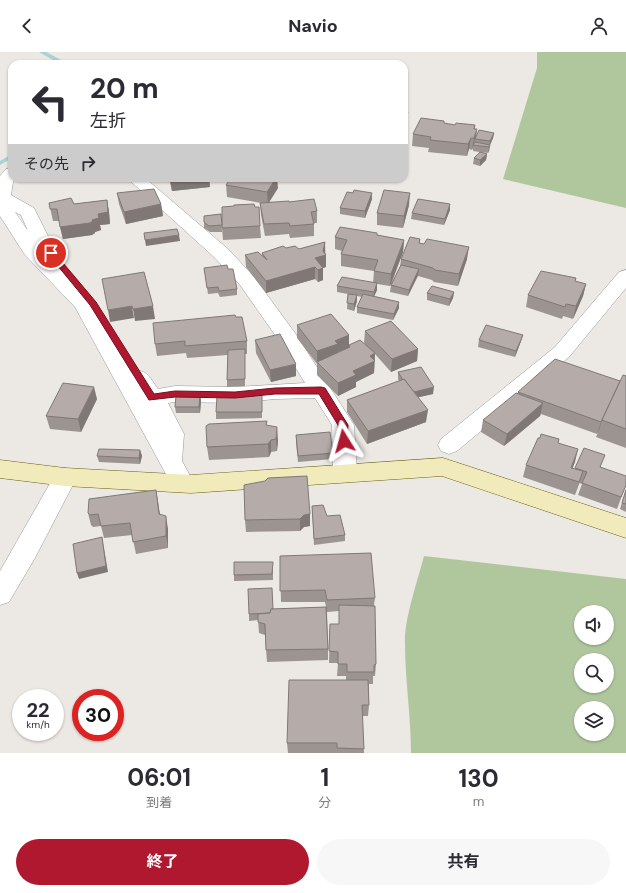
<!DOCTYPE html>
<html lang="ja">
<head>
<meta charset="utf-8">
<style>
	body { margin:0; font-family:"DM Sans","Noto Sans JP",sans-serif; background:#f7f7f7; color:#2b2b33; height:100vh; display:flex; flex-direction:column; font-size:15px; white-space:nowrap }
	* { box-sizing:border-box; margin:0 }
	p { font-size:13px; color:#7c7c81 }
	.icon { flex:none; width:22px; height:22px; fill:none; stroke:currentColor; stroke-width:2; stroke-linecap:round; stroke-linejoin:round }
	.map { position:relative; height:701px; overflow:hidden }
	.details { display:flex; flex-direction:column; background:#fff; flex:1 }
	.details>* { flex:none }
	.hud { position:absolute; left:8px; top:8px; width:400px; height:122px; border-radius:12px; box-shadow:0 1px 3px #0004; background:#fff; color:#2b2b33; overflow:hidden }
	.buttons { position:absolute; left:574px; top:553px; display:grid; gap:8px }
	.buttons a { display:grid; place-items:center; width:40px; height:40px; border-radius:50%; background:#fff; box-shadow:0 1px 3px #0004; font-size:20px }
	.speed { position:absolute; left:12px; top:637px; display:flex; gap:8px; font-size:20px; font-weight:700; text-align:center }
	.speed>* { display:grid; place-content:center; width:52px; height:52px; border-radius:50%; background:#fff; box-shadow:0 1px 3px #0004; line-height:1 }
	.speed small { font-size:10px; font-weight:400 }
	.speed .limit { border:6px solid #d22; background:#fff; color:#111 }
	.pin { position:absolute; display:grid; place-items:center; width:34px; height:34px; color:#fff; margin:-17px; border:2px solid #fff; border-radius:50%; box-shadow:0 1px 4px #0007 }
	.me { position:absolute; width:44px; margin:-22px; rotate:352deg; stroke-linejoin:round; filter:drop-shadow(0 0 3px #0008) }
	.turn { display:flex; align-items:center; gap:14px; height:84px; padding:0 16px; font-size:18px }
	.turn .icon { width:52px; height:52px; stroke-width:2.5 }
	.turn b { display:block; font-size:28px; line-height:34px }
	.then { display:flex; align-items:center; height:38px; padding:0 16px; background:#0003; gap:8px; font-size:15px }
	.eta { display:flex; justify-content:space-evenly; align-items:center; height:68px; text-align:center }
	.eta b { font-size:24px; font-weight:700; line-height:28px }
	.button { display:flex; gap:8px; margin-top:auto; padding:8px 16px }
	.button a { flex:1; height:46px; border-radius:24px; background:#b01830; color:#fff; font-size:16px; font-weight:700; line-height:46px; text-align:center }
	.button a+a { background:#f7f7f7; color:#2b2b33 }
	header { display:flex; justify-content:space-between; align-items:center; height:52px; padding:0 16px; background:#fff; font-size:18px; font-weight:700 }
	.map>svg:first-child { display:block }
	.forest { fill:#b0c79d; fill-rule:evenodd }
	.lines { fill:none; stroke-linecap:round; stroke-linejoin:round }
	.stream { fill:#a8d2d5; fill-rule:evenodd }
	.street-casing { stroke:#999; stroke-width:1 }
	.secondary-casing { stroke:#656012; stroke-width:1 }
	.street { fill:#fff; fill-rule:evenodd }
	.secondary { fill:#f1ebbc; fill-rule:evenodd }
	.wall { fill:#9c9491 }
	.shaded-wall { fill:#7f7876 }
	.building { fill:#b5aca9; stroke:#7f7876 }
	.route { fill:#b01830; stroke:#72101f }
</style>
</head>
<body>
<header><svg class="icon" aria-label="back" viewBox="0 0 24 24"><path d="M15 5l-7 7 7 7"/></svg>Navio<svg class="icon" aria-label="person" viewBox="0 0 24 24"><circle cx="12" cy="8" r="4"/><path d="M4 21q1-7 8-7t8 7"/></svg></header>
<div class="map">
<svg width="626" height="701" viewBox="0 0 626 701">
	<rect width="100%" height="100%" fill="#ece8e3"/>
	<g class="forest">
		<path d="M537,0H626V156L503,127L537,16Z"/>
		<path d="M424,504L626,527V701H411C411,664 405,628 405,591C404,567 418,528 424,504ZM581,560H607V586H581ZM581,608H607V634H581ZM581,656H607V682H581Z"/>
	</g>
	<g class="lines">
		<g class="stream">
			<path d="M39,0H46L63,9L64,12H58V11Z"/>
			<path d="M12,102V106L0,113V109Z"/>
		</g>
		<g class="street-casing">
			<g id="street">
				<path d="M12,116V126H17L13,130L11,143L34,156L51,190L60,201L58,205L49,206L90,248L131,320C146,315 150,326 158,337L175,334L235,335L305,331L280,290L240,233L214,205L127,126H145L228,197L254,225L295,281L354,373L357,421L353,427L345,430L337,427L333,421L332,373L315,346L275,347L235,351L175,350L168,351L184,382L182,409L194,431L190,437L182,440L174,437L75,255L25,203L0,164V124L6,117ZM15,160L21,163L28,179Z"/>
				<path d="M626,218V236L569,305L457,399L449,402L441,399L438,393L441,387L555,295L619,220Z"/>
				<path d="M65,416L73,419L77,425L35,506L9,550L0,553V519L57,419Z"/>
			</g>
		</g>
		<g class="secondary-casing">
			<path id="secondary" d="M443,406L626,466V486L442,424L191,441L65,434L0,426V408L65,416L191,423Z"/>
		</g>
		<use href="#street" class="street"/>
		<use href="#secondary" class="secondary"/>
	</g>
	<g class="wall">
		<path d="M444,69V72L455,73H475V77L476,85L494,81L493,86L490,93L489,99L488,101L481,100L487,102L486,108L480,114L473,112L474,106L480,100L473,99V96L472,98L469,97L467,104L428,100L429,96L412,94L413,82Z"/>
		<path d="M169,126H209L210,135L172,139Z"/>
		<path d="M226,133L278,136L269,150H289L317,159V171H314V184L290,186L289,182L265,184L261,163L260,151H261L227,145Z"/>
		<path d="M117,141L161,152L163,164L126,172L119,152Z"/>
		<path d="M372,147L365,166L340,162V156Z"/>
		<path d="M107,148L109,160L110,172L100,173L101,178L95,180V181L92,183L63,187L59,169H53L49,151L74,152Z"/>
		<path d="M409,153L403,176L377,173V161Z"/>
		<path d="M234,154L255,155L260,174L261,186L223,188L222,176Z"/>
		<path d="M450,158L444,173L411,167L412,161Z"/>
		<path d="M221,162L222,180H210L204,176V164Z"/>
		<path d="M377,183L404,188L403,200L391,233L400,215L401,207L420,187V191L467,207L458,234L434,230L432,228L418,224L408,244L390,240L391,233L390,234L377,232V238L374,244L399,250V256L393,268L357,261V255L362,245L357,244V249L354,259L347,257L348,242L337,240V234L373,231L374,219L341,214V202L342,199L335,197V185Z"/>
		<path d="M325,190L326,215L323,216V228L318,230L315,227L266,241L246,215L245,203H262V201L286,196L299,197Z"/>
		<path d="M204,216L228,217L237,237V243L220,245L218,241L208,242Z"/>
		<path d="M575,229L586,232L583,244L573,267L563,264L562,267L526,255L528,243Z"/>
		<path d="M454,240L453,246L449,254L427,248V241Z"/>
		<path d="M236,265L247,289V302H245V334L227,335V328L228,303L187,306L186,301L157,304L155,292Z"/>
		<path d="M297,273L349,283V296L338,300V301L349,296V293L369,296L364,291L365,279L418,297L417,309L391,320L375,302L374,321L356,330V335L338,344L317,323V312L297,286Z"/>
		<path d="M523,283L521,289L515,305L478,295L479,288Z"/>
		<path d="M255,288L296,324L271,330L256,301Z"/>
		<path d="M398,320L433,342L418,345L426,370L367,392L347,360V348L399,329L398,327Z"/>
		<path d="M626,324V396L596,385L599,378L597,382L541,362L540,364L504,394L481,380L483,368L518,342V340L618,333Z"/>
		<path d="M200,343L201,349L200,361H176L175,355Z"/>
		<path d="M262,343V366L216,367V360Z"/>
		<path d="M97,347L81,380L50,377L46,364Z"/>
		<path d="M267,373L278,388L277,399L271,400L269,405L209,408L207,395Z"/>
		<path d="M296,383L333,401V407L298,410L296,390Z"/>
		<path d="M584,396L601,415L626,433L617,457L578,443L582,432L579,431L575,443L523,425L526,413L575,410L572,416L575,417Z"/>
		<path d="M140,398L142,404L140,412L99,410L97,404Z"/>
		<path d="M626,437V460L620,457Z"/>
		<path d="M156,438L160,462L168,477V496L136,502L132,483L104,486L101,474L93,475L91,473L88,461Z"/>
		<path d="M312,454L327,464L345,483V489L314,493Z"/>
		<path d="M310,462V474L304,475L300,479L246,480L245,468Z"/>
		<path d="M280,504L375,546L374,553L376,612L375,624H373V632H369V653L368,664H362L364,701H288L287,691L346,628V624H337L338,611H329L330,572H339V559L327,560L328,597V608L267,610L265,583L259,581L258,568L249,569V562L273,557L326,555L325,550H281Z"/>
		<path d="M273,516V528L234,529V523Z"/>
	</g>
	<g class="shaded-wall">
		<path d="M408,60V66L404,71V66Z"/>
		<path d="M477,77L476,87H475L472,98L474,86Z"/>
		<path d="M494,81L493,86L490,93L489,99L488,101L490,89Z"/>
		<path d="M471,86L469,97L467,104L468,92Z"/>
		<path d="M487,102L486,108L480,114V108Z"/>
		<path d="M183,126H209L210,135L172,139L170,127Z"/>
		<path d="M276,126H277L278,136L268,152L267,140Z"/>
		<path d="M372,141V147L365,166V159Z"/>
		<path d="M410,141L409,153L403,176L404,164Z"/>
		<path d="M107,148L109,160L110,172L100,173L101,178L95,180V181L92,183L63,187L60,175L92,168Z"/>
		<path d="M161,152L163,164L126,172L124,160Z"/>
		<path d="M450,152V158L444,173L445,167Z"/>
		<path d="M179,183L180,189L146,194L145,188Z"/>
		<path d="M404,188L403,200L390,234L391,222Z"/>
		<path d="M325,190V202L326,203V215L318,217L315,206L323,199Z"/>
		<path d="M469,195L467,207L458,234L459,222Z"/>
		<path d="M315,215V227L266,241V229Z"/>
		<path d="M323,216V228L318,230V218Z"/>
		<path d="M419,217L418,223L408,244L409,238Z"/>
		<path d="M377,231V238L373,247L374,240Z"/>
		<path d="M586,232L583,244L573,267L576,254Z"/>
		<path d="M454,240L453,246L449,254L450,247Z"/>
		<path d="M357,243V249L354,259V252Z"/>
		<path d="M399,250V256L393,268L394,262Z"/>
		<path d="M132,254L134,266L110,270L108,258Z"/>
		<path d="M153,254L155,267L135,269L133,257Z"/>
		<path d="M349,283V296L338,300V305L317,310V312V299L335,289Z"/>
		<path d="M523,283L521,289L515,305L516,299Z"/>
		<path d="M418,297L417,309L391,320L392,307Z"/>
		<path d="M375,301L374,321L356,330V335L338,344V331L370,304Z"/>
		<path d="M296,312V324L271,330L270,318Z"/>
		<path d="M94,335L97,347L81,380L78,367Z"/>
		<path d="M434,335L433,342L411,347V341Z"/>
		<path d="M200,343L201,349L200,361L199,355Z"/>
		<path d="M543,351L540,364L504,394L507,382Z"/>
		<path d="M428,358L426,370L367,392L368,379Z"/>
		<path d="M602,368L599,378L597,382L601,370Z"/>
		<path d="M277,375L278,388L277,399L276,387Z"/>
		<path d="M271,388V400L269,405L268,392Z"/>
		<path d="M578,397L575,410L568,428L571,416Z"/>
		<path d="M140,398L142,404L140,412L139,406Z"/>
		<path d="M583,419L579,432L575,443L579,430Z"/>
		<path d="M156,438L158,450L161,474L159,462Z"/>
		<path d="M310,462V474L304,475L300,479V467L304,463Z"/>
		<path d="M166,464L168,477V496L166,484Z"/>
		<path d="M102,485L108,520L79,527L77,521Z"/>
	</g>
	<g class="building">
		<path d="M404,59L408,60L404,66Z"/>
		<path d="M421,66L444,69V71L455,73L456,71L475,73L474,77H477L474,86H471L468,92L430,88L431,85L413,82Z"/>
		<path d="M479,78L494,81L490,89L475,87Z"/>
		<path d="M475,90L490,93L489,95L473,93Z"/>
		<path d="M480,100L487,102L480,108L474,106Z"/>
		<path d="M170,126H183L170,127Z"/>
		<path d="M231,126H276L267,140L226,133Z"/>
		<path d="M154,137L161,152L124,160L117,141Z"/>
		<path d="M354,138L372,141L365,159L340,156L347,140L353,141Z"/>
		<path d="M384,138L410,141L404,164L377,161Z"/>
		<path d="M71,146L74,152L107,148L108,160L98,162L99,166L92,168L93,169L90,171L60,175L57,157H50L49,151Z"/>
		<path d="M314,147L317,159L311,160L314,172L290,174L289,171L264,172L260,151L289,149V150Z"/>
		<path d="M418,147L450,152L445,167L412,161Z"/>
		<path d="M254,152L255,155H259L260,174L222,176V155L234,154V153Z"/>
		<path d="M221,162L222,173L209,174L204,170V164Z"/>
		<path d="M340,175L377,181V183L404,188L391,222L374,219L378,208L341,202L347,188L335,185Z"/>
		<path d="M177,177L179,183L145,188L144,181Z"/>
		<path d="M410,185L420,187L419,191L424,192L427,187L469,195L459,222L435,218L433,216L401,207Z"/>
		<path d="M325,190L323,199L326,203L315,206L323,216L318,218L315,215L266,229L245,203L258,200L267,208L262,201L283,194L286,196L295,194L299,197Z"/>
		<path d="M227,213L228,217H233L237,237L219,239L218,235L207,236L204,216Z"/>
		<path d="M401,213L419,217L409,238L391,233Z"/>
		<path d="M541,219L576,226L575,229L586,232L576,254L566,252L565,255L528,243Z"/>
		<path d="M144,220L153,254L133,257L132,254L108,258L102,227Z"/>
		<path d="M342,225L377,231L374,240L337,234Z"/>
		<path d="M432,234L454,240L450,247L427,241Z"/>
		<path d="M348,242L357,243L354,252L347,251Z"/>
		<path d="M363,242L399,250L394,262L357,255Z"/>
		<path d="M331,262L349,283L335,289L338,292L317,299L297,273Z"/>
		<path d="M235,263L236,265H242L247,289L185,294V289L155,292L153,271Z"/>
		<path d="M391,269L418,297L392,307L365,279Z"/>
		<path d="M486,273L523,283L516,299L479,288Z"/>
		<path d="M280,282L296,312L270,318L255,288Z"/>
		<path d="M360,288L375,301L370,304L375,309L353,319L356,323L338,331L317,310L350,295L349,293Z"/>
		<path d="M245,297V327L227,328L228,298Z"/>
		<path d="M555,307L620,329L601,370L518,340Z"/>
		<path d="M421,315L434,335L414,340L404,327L403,328L398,320Z"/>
		<path d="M623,323L626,324V377L602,368Z"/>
		<path d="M404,327L428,358L368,379L347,348Z"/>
		<path d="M63,331L94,335L78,367L46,364Z"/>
		<path d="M516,341L543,351L507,382L483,368Z"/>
		<path d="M176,343H200L199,355H175Z"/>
		<path d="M262,343V360H216L217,344Z"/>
		<path d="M267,369L266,373L277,375L276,387L271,388L268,392L207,395L206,374L209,372Z"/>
		<path d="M330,380L333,401L298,404L296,383Z"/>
		<path d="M541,382L559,387L558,391L578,397L571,416L583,419L579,430L526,413L538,386H540Z"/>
		<path d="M584,396L605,403L600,415L626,424V433L621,445L582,431L587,420L575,416Z"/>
		<path d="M99,397L140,398L139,406L97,404Z"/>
		<path d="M307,424L310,462L304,463L300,467L245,468L244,433L265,429L268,426Z"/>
		<path d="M156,438L159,462L166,464V484L133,490L130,471L101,474L98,462L90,463L88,461L89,447Z"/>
		<path d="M626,438V452L622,451Z"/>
		<path d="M323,453L327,464L340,463L345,483L314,487L312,454Z"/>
		<path d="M102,485L106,514L77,521L73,492Z"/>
		<path d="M371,501L375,546L327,548L325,538L280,539V504Z"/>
		<path d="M234,510H273L272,522L234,523Z"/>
		<path d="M272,536L273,557H271L270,561L249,562L248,537Z"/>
		<path d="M339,553L375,554L376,612L374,613V620H347V612H338V600L329,599L330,572H339Z"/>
		<path d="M326,555L328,597L266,598L265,572L258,570V562L270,561L271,557Z"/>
		<path d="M289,628H368L369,653H362L364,697L337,696V691H287Z"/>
	</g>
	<path class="route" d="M48,199H53L96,250L154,342L175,339L235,340L275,336L321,335L325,336L348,373L347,392H340L338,373L319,342H275L235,346L175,345L149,348L90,253L48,202Z"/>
</svg>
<div class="buttons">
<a><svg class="icon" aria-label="sound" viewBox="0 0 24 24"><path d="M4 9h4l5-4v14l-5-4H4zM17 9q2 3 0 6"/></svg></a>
<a><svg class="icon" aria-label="search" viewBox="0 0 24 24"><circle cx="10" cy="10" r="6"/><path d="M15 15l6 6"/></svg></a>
<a><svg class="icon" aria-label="layers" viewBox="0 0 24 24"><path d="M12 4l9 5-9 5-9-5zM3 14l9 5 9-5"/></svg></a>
</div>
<div class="speed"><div>22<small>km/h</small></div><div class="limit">30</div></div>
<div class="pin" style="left:51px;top:201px;background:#d93025"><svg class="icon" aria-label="arrive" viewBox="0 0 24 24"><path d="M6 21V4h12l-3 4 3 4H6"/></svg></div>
<svg class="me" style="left:344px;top:389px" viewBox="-20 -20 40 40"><path d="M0-17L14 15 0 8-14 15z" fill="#b01830" stroke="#fff" stroke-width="4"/></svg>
<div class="hud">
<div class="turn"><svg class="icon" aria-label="left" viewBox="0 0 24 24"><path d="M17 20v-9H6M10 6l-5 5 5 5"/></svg><div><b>20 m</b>左折</div></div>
<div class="then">その先<svg class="icon" aria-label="right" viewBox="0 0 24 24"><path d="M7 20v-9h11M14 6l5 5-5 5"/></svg></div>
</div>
</div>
<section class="details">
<div class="eta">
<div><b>06:01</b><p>到着</p></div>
<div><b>1</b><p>分</p></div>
<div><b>130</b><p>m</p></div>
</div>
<div class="button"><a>終了</a><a>共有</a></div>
</section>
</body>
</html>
